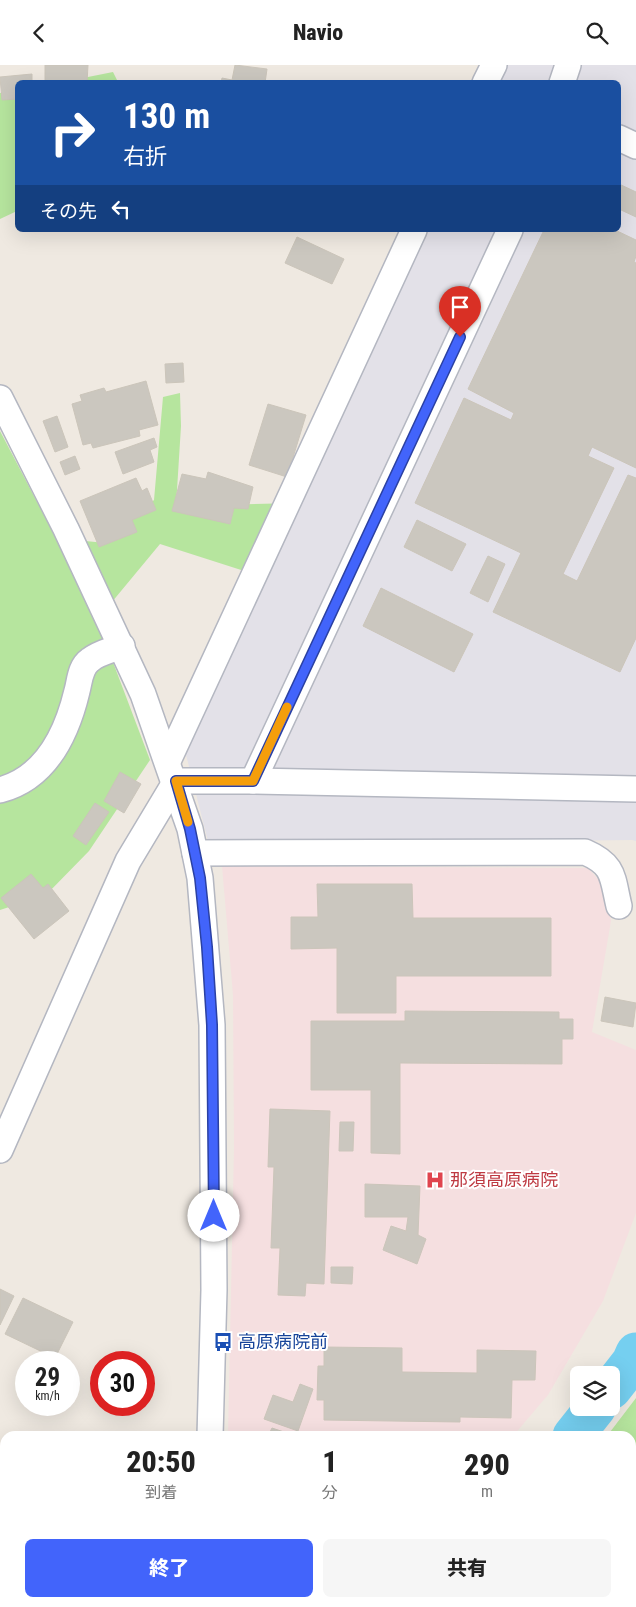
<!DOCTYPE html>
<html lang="ja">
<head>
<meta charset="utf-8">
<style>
	body { margin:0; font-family:"Roboto Condensed","Noto Sans JP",sans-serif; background:#f6f6f6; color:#222; height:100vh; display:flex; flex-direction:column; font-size:19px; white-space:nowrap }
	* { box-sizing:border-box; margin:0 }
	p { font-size:16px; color:#767676 }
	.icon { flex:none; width:28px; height:28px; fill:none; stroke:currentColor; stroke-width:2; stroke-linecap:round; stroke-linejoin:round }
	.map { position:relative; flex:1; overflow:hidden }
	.sheet { position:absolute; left:0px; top:1366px; width:636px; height:176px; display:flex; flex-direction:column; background:#fff; border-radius:15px 15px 0 0; box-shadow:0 5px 20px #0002 }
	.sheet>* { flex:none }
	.hud { position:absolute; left:15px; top:15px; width:606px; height:152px; border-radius:8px; box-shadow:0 5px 20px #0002; background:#1a4fa0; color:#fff; overflow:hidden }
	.tools { position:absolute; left:570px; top:1301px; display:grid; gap:10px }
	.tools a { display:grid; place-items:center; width:50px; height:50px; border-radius:8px; background:#fff; box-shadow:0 5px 20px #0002; font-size:25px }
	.speed { position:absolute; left:15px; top:1286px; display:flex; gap:10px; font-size:25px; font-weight:700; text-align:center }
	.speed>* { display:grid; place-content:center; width:65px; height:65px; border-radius:50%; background:#fff; box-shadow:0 5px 20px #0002; line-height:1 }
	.speed small { font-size:12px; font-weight:400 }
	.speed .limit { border:8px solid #d22; background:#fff; color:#111 }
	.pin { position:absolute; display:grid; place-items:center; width:42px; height:42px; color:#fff; margin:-51px -21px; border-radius:50% 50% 50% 0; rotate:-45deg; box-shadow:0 0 5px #0007 }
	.pin .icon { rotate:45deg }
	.me { position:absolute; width:55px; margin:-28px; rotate:0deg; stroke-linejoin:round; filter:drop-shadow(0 0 4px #0008) }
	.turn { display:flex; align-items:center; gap:18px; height:105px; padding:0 25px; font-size:22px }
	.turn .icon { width:65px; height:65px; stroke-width:2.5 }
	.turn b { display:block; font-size:35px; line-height:42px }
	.then { display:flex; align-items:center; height:48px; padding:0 25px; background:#0003; gap:10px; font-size:19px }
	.eta { display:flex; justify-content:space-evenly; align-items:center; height:85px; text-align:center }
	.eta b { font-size:30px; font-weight:800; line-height:35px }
	.button { display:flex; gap:10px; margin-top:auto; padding:10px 25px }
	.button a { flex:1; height:58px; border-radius:8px; background:#4264fb; color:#fff; font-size:20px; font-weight:800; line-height:58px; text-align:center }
	.button a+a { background:#f6f6f6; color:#222 }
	header { display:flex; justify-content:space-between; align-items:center; height:65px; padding:0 25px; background:#fff; font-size:22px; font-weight:800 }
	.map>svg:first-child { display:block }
	.industrial { fill:#e3e1e8 }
	.medical { fill:#f5dfe0 }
	.green { fill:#b6e59e }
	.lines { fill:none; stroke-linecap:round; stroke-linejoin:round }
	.river { stroke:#75cff0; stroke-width:41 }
	.building { fill:#cbc7bf; stroke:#cbc5ba }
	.minor-casing { stroke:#b4b7c1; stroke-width:28 }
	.major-casing { stroke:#c9c9c9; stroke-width:30 }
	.path { stroke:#c9c9c9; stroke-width:3; stroke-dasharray:4 2.5; stroke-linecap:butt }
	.minor { stroke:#fff; stroke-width:25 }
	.major { stroke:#f2d163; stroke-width:28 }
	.route-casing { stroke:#2b41a3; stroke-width:12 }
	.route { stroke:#4264fb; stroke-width:9 }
	.slow { stroke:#f59e0b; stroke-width:9 }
	.labels { text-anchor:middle; stroke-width:4; stroke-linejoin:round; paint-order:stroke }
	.health-label { font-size:18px; fill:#be3a42; stroke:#fff; text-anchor:start }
	.transit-label { font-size:18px; fill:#164399; stroke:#fff; text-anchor:start }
</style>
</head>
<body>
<header><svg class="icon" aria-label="back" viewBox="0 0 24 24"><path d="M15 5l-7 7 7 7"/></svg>Navio<svg class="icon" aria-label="search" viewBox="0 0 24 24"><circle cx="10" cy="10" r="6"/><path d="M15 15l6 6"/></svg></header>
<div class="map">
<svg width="636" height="1542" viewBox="0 0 636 1542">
	<rect width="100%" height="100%" fill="#efe9e1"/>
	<path class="industrial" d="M508,0H636V776L632,775L209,780L184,682L296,438L428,165H619V18L500,17Z"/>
	<path class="medical" d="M222,801L588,803L605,822L611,856L592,967L636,985V1148L603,1236L548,1330L513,1371H228L234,1083L233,930Z"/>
	<g class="green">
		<path d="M113,7L118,17L58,18Z"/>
		<path d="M17,25V146L0,154V28Z"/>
		<path d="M180,328L181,361L176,441L296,438L263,512L160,479L97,555L150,695L89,786L46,830L0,845V366L56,473L105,478L154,435L163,332Z"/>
		<path d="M636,1333V1542H521L526,1538H631V1371H607Z"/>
	</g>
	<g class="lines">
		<g class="river">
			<path d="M611,1324L632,1297L636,1288"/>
			<path d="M573,1371L596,1342"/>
			<path d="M389,1542L394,1538"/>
		</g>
	</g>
	<g class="building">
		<path d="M45,0H88L87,18H45Z"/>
		<path d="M235,0L267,4L265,18H221L222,13L232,15Z"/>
		<path d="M32,9V18H18V34L2,35L0,12Z"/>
		<path d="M619,119L636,127V152L619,144Z"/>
		<path d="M544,165H615L636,175V191L634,197L636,198V403L592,382L588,391L614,403L563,509L577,516L628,410L636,413V573L620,607L493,547L521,488L415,438L464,333L511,355L514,348L468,324Z"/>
		<path d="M297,172L344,194L332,219L285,198Z"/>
		<path d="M183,298L184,317L166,318L165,299Z"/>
		<path d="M146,316L158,360L139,365L140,371L93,383L91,378L83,380L72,339L82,336L80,330L104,323L106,327Z"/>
		<path d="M268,339L306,350L287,412L249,400Z"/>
		<path d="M57,351L68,382L55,387L43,356Z"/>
		<path d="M154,373L157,382L150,385L154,397L123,409L115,387Z"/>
		<path d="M75,391L80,404L65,410L60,397Z"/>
		<path d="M208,407L253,422L248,444L234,443L230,459L172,446L182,409L206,414Z"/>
		<path d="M136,413L142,426L147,423L156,445L132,455L137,467L99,482L80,436Z"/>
		<path d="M417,455L466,479L452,506L404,482Z"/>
		<path d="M488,491L505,499L488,537L470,528Z"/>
		<path d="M381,523L473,569L454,607L363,561Z"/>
		<path d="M120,707L141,719L124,748L104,736Z"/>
		<path d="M95,738L109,747L86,780L73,771Z"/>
		<path d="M31,809L43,823L48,819L69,846L34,874L1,833Z"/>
		<path d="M317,819H412L413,853H551V911H396V948H337V883L291,884V852H318Z"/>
		<path d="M605,932L636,938L633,962L601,956Z"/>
		<path d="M405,946L559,947V954H573V974H562V999L400,998V1089L371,1088V1025H311V956H405Z"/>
		<path d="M270,1044L330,1046L324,1219L306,1218L305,1231L278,1230L280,1183H271L274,1102H268Z"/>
		<path d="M340,1057H354L353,1086H339Z"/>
		<path d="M365,1119L420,1121L418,1170L426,1174L417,1199L383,1185L391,1161L406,1166L408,1152H365Z"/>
		<path d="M331,1202H353L352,1219L331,1218Z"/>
		<path d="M0,1224L14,1231L0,1260Z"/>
		<path d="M23,1233L73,1257L55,1293L5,1269Z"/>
		<path d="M324,1282L402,1283V1307L477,1308V1285L536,1286L535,1315H512L511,1353L460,1352V1357L324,1355V1335H317L318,1301H324Z"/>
		<path d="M300,1319L313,1324L298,1366L264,1354L273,1330L293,1337Z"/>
		<path d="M272,1363L296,1371H268Z"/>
		<path d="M5,1514V1530L0,1531V1516Z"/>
		<path d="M147,1538H163L187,1542H148Z"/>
	</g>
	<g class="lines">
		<g class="minor-casing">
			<g id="minor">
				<path d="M485,18L494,0"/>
				<path d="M562,18L568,0"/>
				<path d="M619,73L636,81"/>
				<path d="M0,333L66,464L143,629L190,764L200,813L212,960L214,1225L210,1371"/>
				<path d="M168,696L414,165"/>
				<path d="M253,716L636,724"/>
				<path d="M0,725C46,713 67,668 77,626C80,615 80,602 90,595C98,588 112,585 122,581"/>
				<path d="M195,788L585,787C615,800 612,812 619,841"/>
				<path d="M0,1085L128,796L176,716H253L510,165"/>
			</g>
		</g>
		<g class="major-casing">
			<g id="major">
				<path d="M631,1433L636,1429"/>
				<path d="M0,1477L5,1476"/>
				<path d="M252,1538L261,1542"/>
				<path d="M498,1542L503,1538"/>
			</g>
		</g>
		<path class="path" d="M223,1542V1538"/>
		<use href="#minor" class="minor"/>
		<use href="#major" class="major"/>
	</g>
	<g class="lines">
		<g class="route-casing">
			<path id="route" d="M214,1151L212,960L207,882L200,813L190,764L176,716H253L460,272"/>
		</g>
		<use href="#route" class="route"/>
		<path class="slow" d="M188,757L176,716H253L287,642"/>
	</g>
	<defs>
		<g id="hospital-bare" transform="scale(1.5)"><path d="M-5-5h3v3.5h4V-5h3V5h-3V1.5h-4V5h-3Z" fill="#e0444e" stroke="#fff" stroke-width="2.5" paint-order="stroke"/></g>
		<g id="bus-bare" transform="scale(1.5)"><path d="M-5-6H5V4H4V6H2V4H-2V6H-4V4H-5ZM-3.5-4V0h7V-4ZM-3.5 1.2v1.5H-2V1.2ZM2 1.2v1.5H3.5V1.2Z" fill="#1a4fb4" stroke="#fff" stroke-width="2.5" paint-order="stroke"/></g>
	</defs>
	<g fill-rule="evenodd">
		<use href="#hospital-bare" x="435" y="1115"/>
		<use href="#bus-bare" x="223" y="1277"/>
	</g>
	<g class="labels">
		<g class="health-label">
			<text x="450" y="1121">那須高原病院</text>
		</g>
		<g class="transit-label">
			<text x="238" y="1283">高原病院前</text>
		</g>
	</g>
</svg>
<div class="tools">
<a><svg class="icon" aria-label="layers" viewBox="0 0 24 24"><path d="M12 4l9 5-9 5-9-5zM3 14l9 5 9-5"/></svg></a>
</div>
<div class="speed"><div>29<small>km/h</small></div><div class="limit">30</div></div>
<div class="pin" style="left:460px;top:272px;background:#d93025"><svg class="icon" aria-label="arrive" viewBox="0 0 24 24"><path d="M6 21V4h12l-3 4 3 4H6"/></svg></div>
<svg class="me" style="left:214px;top:1151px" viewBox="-20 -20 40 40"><circle r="19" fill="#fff"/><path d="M0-13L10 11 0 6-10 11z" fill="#4264fb"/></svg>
<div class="hud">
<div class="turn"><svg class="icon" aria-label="right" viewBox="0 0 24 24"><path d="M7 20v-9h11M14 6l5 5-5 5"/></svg><div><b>130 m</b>右折</div></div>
<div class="then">その先<svg class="icon" aria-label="left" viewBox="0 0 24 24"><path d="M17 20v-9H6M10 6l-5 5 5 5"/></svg></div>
</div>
<section class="sheet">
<div class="eta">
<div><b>20:50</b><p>到着</p></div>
<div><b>1</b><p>分</p></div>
<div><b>290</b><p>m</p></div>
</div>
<div class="button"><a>終了</a><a>共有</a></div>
</section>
</div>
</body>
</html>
